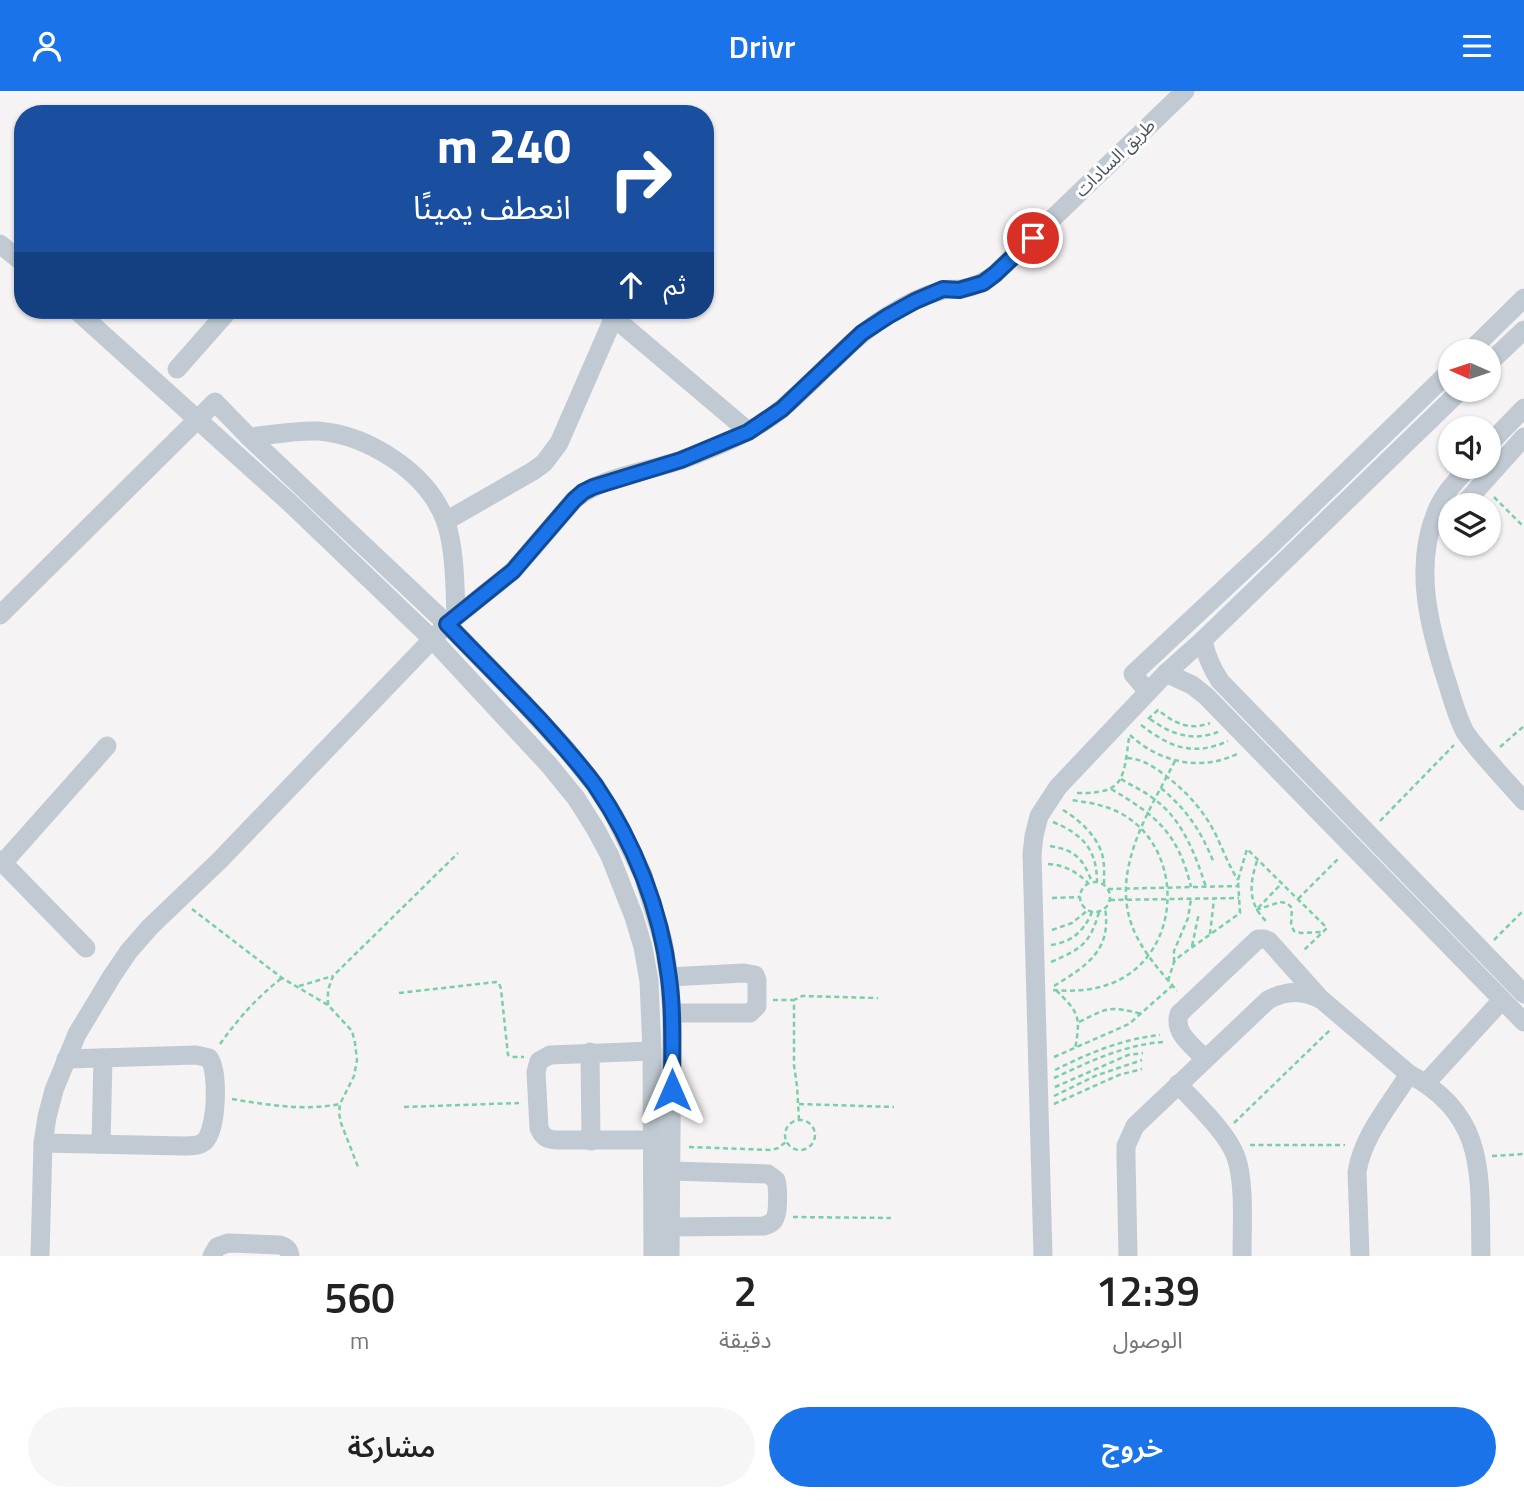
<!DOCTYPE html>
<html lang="ar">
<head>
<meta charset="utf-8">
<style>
	body { margin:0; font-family:"Titillium Web","Noto Sans Arabic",sans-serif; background:#f6f6f6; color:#222; direction:rtl; height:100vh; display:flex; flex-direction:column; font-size:26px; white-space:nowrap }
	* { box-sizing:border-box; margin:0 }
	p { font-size:23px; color:#767676 }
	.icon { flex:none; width:38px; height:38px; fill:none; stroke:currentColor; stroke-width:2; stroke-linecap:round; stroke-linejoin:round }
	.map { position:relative; height:1165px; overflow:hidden; direction:ltr }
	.panel { display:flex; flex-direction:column; background:#fff; flex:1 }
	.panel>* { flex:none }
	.top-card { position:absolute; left:14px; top:14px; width:700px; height:214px; border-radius:28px; box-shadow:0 2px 5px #0004; direction:rtl; background:#1a4fa0; color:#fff; overflow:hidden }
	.needle { width:46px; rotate:273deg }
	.tools { position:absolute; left:1438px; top:248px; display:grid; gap:14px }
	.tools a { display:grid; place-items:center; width:63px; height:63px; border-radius:50%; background:#fff; box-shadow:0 2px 5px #0004; font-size:35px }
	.pin { position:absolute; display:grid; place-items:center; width:60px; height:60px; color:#fff; margin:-30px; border:4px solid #fff; border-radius:50%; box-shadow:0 2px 7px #0007 }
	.me { position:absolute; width:77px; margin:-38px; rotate:0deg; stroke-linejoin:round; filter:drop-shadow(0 0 5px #0008) }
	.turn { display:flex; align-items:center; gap:24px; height:147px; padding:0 28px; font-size:32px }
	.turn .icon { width:91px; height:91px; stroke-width:2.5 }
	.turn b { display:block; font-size:49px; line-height:60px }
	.then { display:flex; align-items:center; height:66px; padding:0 28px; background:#0003; gap:14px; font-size:26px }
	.eta { display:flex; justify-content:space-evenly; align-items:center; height:119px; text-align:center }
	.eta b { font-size:42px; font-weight:600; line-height:49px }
	.primary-button { display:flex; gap:14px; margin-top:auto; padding:14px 28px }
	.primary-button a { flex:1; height:80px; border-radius:42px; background:#1a73e8; color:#fff; font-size:28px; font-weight:600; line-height:80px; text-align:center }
	.primary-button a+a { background:#f6f6f6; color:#222 }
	header { display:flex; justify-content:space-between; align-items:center; height:91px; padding:0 28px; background:#1a73e8; color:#fff; font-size:32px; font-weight:600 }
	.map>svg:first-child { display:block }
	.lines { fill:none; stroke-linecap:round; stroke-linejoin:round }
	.path { stroke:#7ad0a6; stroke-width:2.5; stroke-dasharray:5 3.5; stroke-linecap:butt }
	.minor { stroke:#c1cad2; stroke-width:19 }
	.route-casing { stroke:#114b97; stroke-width:18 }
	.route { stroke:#1a73e8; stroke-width:12 }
	.labels { text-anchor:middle; stroke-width:6; stroke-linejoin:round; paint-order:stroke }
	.street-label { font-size:18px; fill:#4a5661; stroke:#fff }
</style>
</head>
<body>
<header><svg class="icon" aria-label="menu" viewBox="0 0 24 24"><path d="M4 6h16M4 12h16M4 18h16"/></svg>Drivr<svg class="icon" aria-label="person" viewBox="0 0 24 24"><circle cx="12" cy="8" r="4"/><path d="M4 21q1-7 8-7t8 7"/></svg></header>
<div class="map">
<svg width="1524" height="1165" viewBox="0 0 1524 1165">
	<rect width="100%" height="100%" fill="#f5f3f3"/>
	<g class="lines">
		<g class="path">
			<path d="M1494,406L1524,436"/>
			<path d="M1148,628L1158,619C1174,632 1189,640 1210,632"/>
			<path d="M1150,628C1171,643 1192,651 1218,641"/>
			<path d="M1141,634C1170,656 1192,666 1228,650"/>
			<path d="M1130,644C1160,672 1202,681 1239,662"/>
			<path d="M1500,656L1524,635"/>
			<path d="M1127,667C1143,668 1154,676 1166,685C1187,701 1204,720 1216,744C1223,759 1229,775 1238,789"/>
			<path d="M1175,670C1147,724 1105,787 1138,848C1148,867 1163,883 1177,900"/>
			<path d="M1121,688C1132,695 1144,700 1154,708C1183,729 1195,763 1206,796"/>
			<path d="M1161,697C1188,720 1201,740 1214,772"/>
			<path d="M1111,698C1157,725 1178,742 1191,796"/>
			<path d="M1077,702C1125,703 1123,688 1129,647"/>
			<path d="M1063,719C1078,728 1095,743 1101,760C1105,770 1104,783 1104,794"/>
			<path d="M1380,730L1454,654"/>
			<path d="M1053,731C1082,743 1097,758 1097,791"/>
			<path d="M1050,755C1076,759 1083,768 1092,791"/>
			<path d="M1257,770C1249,794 1248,813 1267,831"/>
			<path d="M1048,773C1065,774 1077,781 1088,792"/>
			<circle cx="1095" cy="806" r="15"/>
			<path d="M1108,798L1238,795"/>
			<path d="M1052,807L1080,806"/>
			<path d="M1298,808L1340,766"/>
			<path d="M1110,809L1239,807"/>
			<path d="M1258,817L1282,792"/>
			<path d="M192,818L282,887L328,914L352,940L355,952L357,969L354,985L340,1013L339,1022L341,1032L358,1076"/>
			<path d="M1256,819L1280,811L1287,812L1292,817L1291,834L1294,840L1301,842L1322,841"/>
			<path d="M1052,839L1072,832L1088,819"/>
			<path d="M1210,843L1214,808"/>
			<path d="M1494,849L1524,819"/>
			<path d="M1051,854C1072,851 1084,840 1092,821"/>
			<path d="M1192,855L1199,822"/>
			<path d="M1051,871C1081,858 1090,853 1099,821"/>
			<path d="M1174,871V860L1188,827L1191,808"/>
			<path d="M1168,890L1174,871L1180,865L1240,822L1238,789L1247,758L1327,837L1302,861"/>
			<path d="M299,895L333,885"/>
			<path d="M1054,895C1086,875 1112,860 1105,817"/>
			<path d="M1053,899C1078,901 1104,899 1126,885C1183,849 1181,756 1122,723C1106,714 1088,711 1070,709"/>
			<path d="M1056,899C1079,922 1081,925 1075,958"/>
			<path d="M399,902L496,891L499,892L501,898L508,964L512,966H524"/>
			<path d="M773,909H794"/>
			<path d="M328,914V899L333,885L458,762"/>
			<path d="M1079,931C1109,916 1109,915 1142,923"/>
			<path d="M220,953C238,928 257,906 282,887"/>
			<path d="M1054,966L1129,933L1173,894"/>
			<path d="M1055,979C1089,962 1122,948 1160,944"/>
			<path d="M1054,987C1089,971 1123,954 1163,951"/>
			<path d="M1055,996L1128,964L1143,962"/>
			<path d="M1054,1005L1095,985L1142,969"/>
			<path d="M232,1008C268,1014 304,1020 340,1013"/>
			<path d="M799,1013L894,1016"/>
			<path d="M1054,1013L1119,984L1142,978"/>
			<path d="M404,1016L519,1012"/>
			<circle cx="800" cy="1044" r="15"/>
			<path d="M799,1029L797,995L794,974V909L802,905L878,907"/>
			<path d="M1234,1032L1330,939"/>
			<path d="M1250,1054H1345"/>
			<path d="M689,1056L772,1059L778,1057L786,1051"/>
			<path d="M1492,1065L1524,1063"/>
			<path d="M793,1126L891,1127"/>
		</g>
		<g class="minor">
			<path d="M0,153L23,172"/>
			<path d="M76,219L290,412L433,549L549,674L576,707L595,737L610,765L634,826L643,856L649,890L652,960L653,1165"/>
			<path d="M605,219L748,340"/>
			<path d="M1469,261L1524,207"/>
			<path d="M1489,272L1524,239"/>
			<path d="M177,278L229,219"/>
			<path d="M249,346C271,344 296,339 318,340C368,344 427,381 445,429C455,455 455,496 456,525"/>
			<path d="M1489,353L1524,317"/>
			<path d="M1469,376C1457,389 1444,402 1437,419C1413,475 1429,536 1447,591C1452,607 1457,626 1465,641C1469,647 1474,653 1478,658C1493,676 1509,693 1524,710"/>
			<path d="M1462,415L1524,346"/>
			<path d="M446,430L533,380L544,372L559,352L614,226"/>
			<path d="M0,524L215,311L249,346L447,533L522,610L566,658L595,694L614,724L643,784L663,850L669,886L672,922L670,1165"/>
			<path d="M1203,549C1206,565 1211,576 1220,590L1524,903"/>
			<path d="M1166,582L1192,594L1206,605L1524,931"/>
			<path d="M1148,601L1133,583L1272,453L1451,279"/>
			<path d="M0,769L86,857"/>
			<path d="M3,772L107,655"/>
			<path d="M669,886L744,882L755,884L757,889V915L750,922H672"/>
			<path d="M652,960L550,964L539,970L536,981L539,1037C543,1047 548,1049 559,1049H652"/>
			<path d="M590,961L591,1050"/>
			<path d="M1205,968C1193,955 1173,942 1179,923L1258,848H1264L1269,850L1319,906"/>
			<path d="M1426,992L1502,909"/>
			<path d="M1178,993C1196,1013 1227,1041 1236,1066C1245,1091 1242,1137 1242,1165"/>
			<path d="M43,1052L184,1055C191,1055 200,1055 205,1050C217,1037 219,981 209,967L196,964L66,968"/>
			<path d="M101,1053L103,967"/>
			<path d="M671,1136L764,1135C769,1133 771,1133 774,1129C779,1122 778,1097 776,1089L768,1083L671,1080"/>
			<path d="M40,1165L43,1052L47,1026L54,999L77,943L112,885L129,860L150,836L220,769L447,533L513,480L574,409C601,386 645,381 678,370C702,362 725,352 747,341C802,312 835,257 887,225C903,215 922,205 940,200C947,197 954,199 961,198C974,196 985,191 995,183L1185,0"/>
			<path d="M212,1165L217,1156L228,1152L280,1154C286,1156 289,1158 290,1165"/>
			<path d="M1043,1165L1032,763L1034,745L1039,725L1058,696L1166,582L1203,549L1461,299"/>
			<path d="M1128,1165L1126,1066V1055L1135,1035L1268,909C1287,899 1303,899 1322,909L1409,983C1489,1025 1479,1087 1481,1165"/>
			<path d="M1360,1165L1357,1081C1363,1044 1390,1014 1409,983"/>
		</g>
	</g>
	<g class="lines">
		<g class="route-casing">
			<path id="route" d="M672,999C672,962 674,924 669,887C661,819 634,751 595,694C578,671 559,650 540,629C509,596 478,565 447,533L513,480L574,409L583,401L593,396L681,369L748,341L782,318L862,242L888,225L915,210L943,198L959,199L983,192L995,183L1033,147"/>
		</g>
		<use href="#route" class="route"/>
	</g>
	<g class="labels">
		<g class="street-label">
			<text transform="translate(1115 67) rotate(-44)" y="6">طريق السادات</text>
		</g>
	</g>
</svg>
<div class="tools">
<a><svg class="needle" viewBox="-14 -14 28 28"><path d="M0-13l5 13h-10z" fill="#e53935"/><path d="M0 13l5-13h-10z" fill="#767676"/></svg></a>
<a><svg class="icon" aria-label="sound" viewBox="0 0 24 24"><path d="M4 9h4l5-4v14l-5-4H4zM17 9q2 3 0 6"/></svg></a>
<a><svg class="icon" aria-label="layers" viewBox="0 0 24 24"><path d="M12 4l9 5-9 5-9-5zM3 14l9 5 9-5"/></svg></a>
</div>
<div class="pin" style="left:1033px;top:147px;background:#d93025"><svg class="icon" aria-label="arrive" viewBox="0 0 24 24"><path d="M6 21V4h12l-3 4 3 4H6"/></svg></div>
<svg class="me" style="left:672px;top:999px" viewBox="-20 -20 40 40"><path d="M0-17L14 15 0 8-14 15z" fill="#1a73e8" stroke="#fff" stroke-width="4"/></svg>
<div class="top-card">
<div class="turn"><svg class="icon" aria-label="right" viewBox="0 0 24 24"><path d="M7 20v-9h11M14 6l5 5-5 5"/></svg><div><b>240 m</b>انعطف يمينًا</div></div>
<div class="then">ثم<svg class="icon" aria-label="ahead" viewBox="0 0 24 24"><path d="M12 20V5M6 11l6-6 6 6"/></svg></div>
</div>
</div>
<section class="panel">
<div class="eta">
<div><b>12:39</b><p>الوصول</p></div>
<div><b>2</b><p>دقيقة</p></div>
<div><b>560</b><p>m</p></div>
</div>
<div class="primary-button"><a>خروج</a><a>مشاركة</a></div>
</section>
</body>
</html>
